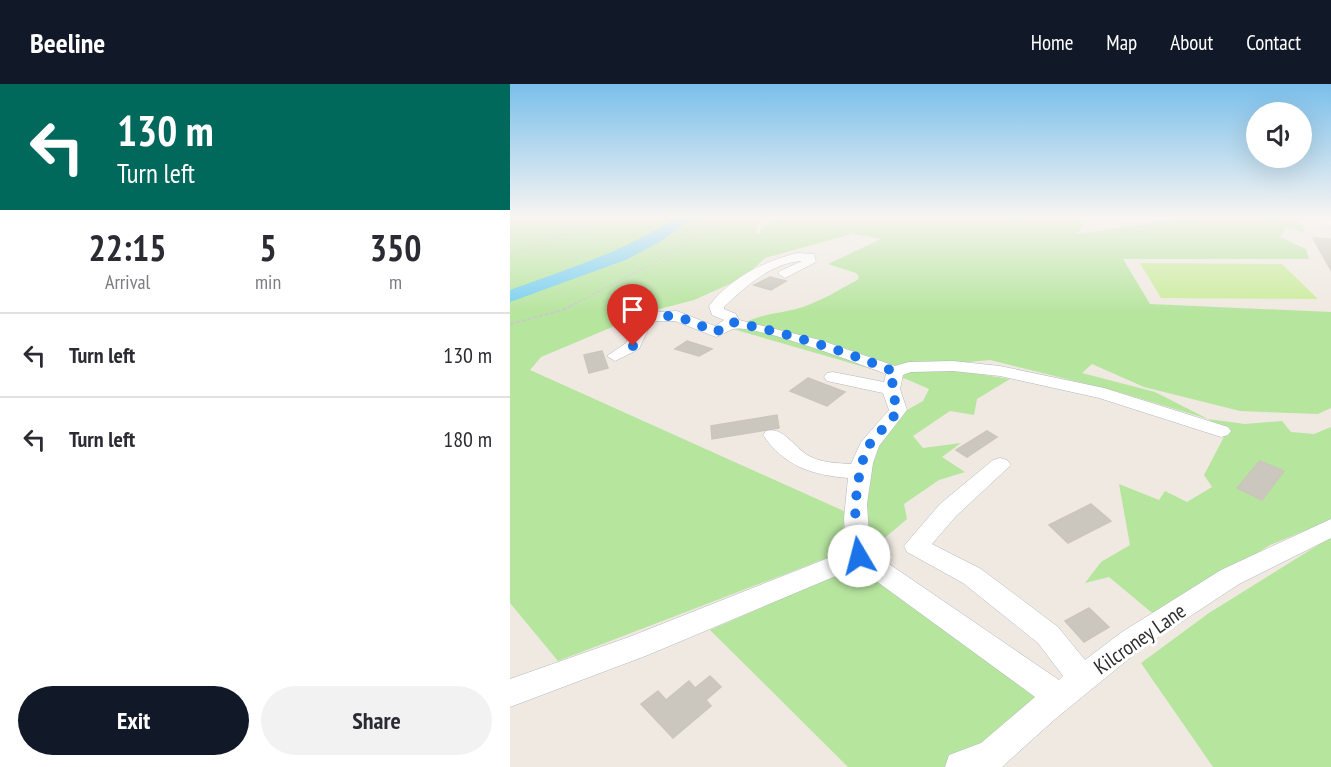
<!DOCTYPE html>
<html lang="en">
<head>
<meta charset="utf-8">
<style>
	body { margin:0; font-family:"PT Sans Narrow",sans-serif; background:#f2f2f3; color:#2b2b33; height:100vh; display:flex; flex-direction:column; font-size:22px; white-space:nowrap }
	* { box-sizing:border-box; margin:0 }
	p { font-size:20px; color:#7c7c81 }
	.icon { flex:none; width:33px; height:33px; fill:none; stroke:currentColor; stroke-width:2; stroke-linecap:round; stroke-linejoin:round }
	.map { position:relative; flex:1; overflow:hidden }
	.sheet { display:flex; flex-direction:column; background:#fff; width:510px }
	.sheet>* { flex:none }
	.banner { background:#00695c; color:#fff; overflow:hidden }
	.tools { position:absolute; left:736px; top:18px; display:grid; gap:12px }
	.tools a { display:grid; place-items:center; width:66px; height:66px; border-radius:50%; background:#fff; box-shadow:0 6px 24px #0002; font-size:30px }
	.pin { position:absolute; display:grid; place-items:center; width:51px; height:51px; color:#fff; margin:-62px -26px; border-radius:50% 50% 50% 0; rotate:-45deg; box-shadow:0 0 6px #0007 }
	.pin .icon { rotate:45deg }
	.me { position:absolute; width:66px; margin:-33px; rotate:352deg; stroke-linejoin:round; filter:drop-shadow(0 0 4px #0008) }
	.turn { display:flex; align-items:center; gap:21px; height:126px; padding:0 18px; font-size:27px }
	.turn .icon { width:78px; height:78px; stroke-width:2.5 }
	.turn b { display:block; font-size:42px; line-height:51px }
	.eta { display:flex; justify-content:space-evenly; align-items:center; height:102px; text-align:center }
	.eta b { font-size:36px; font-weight:600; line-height:42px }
	.action { display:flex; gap:12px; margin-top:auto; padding:12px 18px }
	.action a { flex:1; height:69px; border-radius:36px; background:#111827; color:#fff; font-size:24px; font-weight:600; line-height:69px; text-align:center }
	.action a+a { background:#f2f2f3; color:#2b2b33 }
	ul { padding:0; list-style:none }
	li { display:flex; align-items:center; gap:18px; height:84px; padding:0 18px; border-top:2px solid #e1e1e2 }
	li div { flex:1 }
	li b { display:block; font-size:22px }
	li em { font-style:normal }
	header { display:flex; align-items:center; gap:36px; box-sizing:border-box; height:84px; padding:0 30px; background:#111827; color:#fff }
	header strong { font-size:28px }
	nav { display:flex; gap:33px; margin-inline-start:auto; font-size:21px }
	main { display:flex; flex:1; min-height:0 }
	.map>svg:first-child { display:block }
	.green { fill:#b6e59e }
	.pitch { fill:#c9ec9a }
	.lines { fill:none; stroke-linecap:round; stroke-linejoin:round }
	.river { fill:#75cff0; fill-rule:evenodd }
	.building { fill:#cbc7bf; stroke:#cbc5ba; stroke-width:1.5 }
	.minor-casing { stroke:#b4b7c1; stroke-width:1 }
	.path-far1 { stroke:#c9c9c9; stroke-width:1.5; stroke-dasharray:3 2; stroke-linecap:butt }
	.path { stroke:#c9c9c9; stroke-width:2; stroke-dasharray:4 2; stroke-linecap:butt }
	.minor { fill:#fff; fill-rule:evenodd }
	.route { stroke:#1a73e8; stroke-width:10; stroke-dasharray:0 18 }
	.labels { text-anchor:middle; stroke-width:6; stroke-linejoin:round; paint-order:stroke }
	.near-street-label { font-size:21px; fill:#2e2e2e; stroke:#fff }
</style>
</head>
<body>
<header>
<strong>Beeline</strong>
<nav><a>Home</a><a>Map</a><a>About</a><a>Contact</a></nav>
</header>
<main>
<section class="sheet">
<div class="banner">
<div class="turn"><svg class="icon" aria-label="left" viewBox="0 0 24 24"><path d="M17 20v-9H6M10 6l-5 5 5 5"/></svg><div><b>130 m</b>Turn left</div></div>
</div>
<div class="eta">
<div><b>22:15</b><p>Arrival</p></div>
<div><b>5</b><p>min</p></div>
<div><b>350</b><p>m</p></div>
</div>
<ul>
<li><svg class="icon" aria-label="left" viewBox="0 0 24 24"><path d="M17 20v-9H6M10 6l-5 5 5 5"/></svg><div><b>Turn left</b></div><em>130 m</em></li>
<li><svg class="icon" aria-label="left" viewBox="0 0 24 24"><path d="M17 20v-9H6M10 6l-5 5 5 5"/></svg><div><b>Turn left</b></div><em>180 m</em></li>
</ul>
<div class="action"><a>Exit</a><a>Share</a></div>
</section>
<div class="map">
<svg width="821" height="683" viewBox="0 0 821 683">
	<rect width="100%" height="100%" fill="#efe9e1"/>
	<g class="green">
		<path d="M0,133H259L247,142L246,149L249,150L251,145L265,133H565L574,142L566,150L686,133H787L795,148L776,144L770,153L796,165L799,175H613L640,220L821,228V324L808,330L730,327L634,303L582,280L572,289L645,308L698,335L735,340L772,337L781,348L804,350L821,343V436L760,461L647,533L599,493L575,499L591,478L620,461L609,400L649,416L655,407L677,418L702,403L694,391L717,347L698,335L605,307L480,276L458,278L449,287L500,295L467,315L464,331L440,327L403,352L413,364L451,359L432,373L455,388L429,396L394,420L397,435L370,458L358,450L354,422L366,362L390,330L413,317L419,305L396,295L223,245C246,230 262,231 286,225C308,219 327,207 347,196L349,193L346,189L318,180L371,155L317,145L342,150L255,174L233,194L184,216L138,228L31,273L20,286L336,428L330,462L317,474L48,577L0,519Z"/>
		<path d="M821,453V683H703L631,579L699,529Z"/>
		<path d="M351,483L530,611L446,683H338L200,546L335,487Z"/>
	</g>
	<path class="pitch" d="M630,179L772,180L808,215L651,214Z"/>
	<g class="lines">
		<path class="river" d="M166,133H183L153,156L118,175L0,218V206C57,185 115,168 166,133Z"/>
	</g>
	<g class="building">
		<path d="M803,154L821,155V186L805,158Z"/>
		<path d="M260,193L276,197L261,206L244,201Z"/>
		<path d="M177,257L202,265L189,272L165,265Z"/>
		<path d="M92,267L98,284L79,289L74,271Z"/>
		<path d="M298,294L335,308L317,322L280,307Z"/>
		<path d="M267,331L269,344L202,355L201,342Z"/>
		<path d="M477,347L487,353L457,373L446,366Z"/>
		<path d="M750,377L774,387L752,416L727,404Z"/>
		<path d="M581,420L601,437L558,459L539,441Z"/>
		<path d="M579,524L599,543L574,558L555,537Z"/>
		<path d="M200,592L211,603L196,616L201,622L163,654L131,620L148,607L156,616L179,597L185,604Z"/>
	</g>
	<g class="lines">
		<g class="minor-casing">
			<g id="minor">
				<path d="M610,133H657L651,136L612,139L606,136Z"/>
				<path d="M797,133L821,135V142L799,135Z"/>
				<path d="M288,169L304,170L306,178L275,194L268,190L270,187L292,177C263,178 233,204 214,223V225L226,230L229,236L310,256L385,282L399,278L443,277L490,282L594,304L718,343L721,347L718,351L711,353L589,314L490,292L443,287L401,288L393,291L390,305L397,326L369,362L363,379L357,420L360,467L549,596L553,592L528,559L453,499L397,468L394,462L430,420L483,376L490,374L497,376L501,381L446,432L422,460L471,485L548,543L575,576L612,548L711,486L821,435V454L729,500L632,564L544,636L492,683H435L439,671L471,659L525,613L347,483L138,571L0,623V595L119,553L336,467L334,434L338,394C302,391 274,382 253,351L256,347C274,342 284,364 299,372C312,379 327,379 341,380L351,358L379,326L373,309L317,297L314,293L317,289L323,288L374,298L376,290C352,281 242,239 223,245C217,247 212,251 206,253L165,237H142L129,265L105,277L97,272L116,259L125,238L133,229L167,227L205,242L214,236L202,231L199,222C219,195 256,176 288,169Z"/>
			</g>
		</g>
		<g class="path-far1">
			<path d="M0,172L97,133"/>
			<path d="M60,222L142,180L213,133"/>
		</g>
		<path class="path" d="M0,240L53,226L63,221"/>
		<use href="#minor" class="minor"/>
	</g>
	<linearGradient id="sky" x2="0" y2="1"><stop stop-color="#7abfeb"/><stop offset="0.58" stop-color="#f8f5f2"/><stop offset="1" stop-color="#f8f5f2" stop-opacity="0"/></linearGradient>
	<rect width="821" height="229" fill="url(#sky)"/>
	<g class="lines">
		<path class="route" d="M123,262L133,238L138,232H167L206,248L222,238C278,249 332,266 385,288L381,305L388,326C380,340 361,354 356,367C345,396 342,443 349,472"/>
	</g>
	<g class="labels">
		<g class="near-street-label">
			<text transform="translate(630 555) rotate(-35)" y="7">Kilcroney Lane</text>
		</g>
	</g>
</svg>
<div class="tools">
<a><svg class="icon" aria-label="sound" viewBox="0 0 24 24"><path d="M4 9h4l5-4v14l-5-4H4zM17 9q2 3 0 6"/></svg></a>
</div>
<div class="pin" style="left:123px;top:262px;background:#d93025"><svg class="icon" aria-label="arrive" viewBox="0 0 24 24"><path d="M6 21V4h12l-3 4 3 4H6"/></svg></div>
<svg class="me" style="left:349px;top:472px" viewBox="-20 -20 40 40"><circle r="19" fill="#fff"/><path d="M0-13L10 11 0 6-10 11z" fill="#1a73e8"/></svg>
</div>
</main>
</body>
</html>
